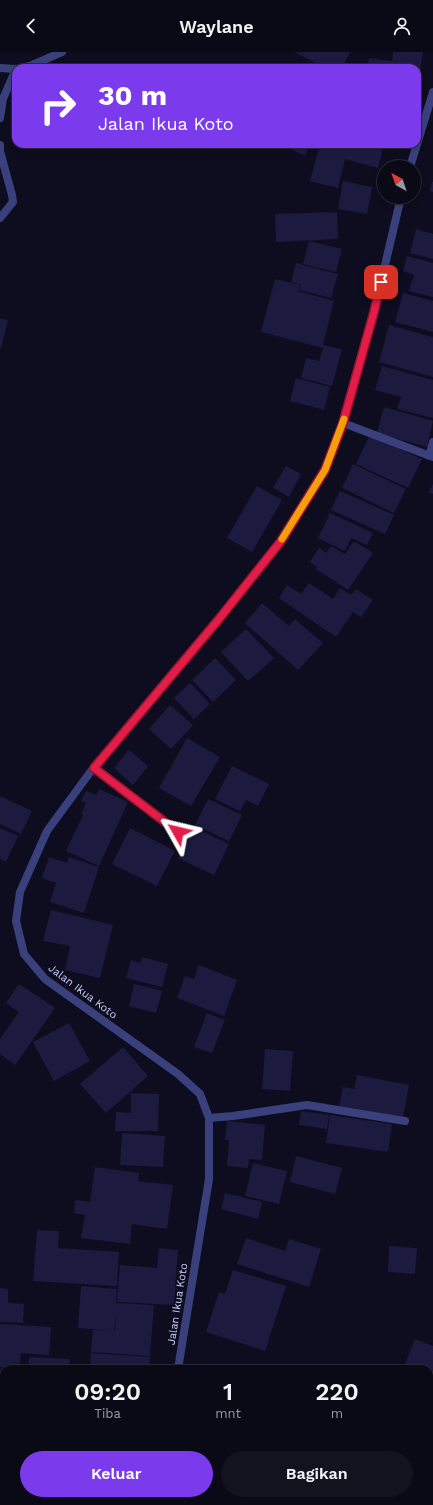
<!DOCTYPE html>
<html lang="id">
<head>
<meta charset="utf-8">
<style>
	body { margin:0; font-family:"Work Sans",sans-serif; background:#131320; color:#f1f3f6; height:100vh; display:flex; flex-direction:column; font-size:15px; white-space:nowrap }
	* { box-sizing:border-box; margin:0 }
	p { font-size:13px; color:#999aa1 }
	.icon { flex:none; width:22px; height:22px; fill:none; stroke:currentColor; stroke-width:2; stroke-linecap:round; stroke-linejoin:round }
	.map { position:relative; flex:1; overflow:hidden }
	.details { position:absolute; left:0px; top:1313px; width:433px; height:140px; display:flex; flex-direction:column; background:#0a0a17; border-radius:12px 12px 0 0; box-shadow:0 2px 6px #0003,0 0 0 1px #2a2b36 }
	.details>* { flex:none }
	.hud { position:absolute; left:12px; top:12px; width:409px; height:84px; border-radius:12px; box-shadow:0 2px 6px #0003,0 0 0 1px #2a2b36; background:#7c3aed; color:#fff; overflow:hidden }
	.needle { width:26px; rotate:320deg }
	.buttons { position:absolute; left:377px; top:108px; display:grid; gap:8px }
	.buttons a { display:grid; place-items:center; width:44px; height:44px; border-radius:50%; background:#0a0a17; box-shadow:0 2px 6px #0003,0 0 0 1px #2a2b36; font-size:20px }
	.pin { position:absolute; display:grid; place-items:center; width:34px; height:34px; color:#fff; margin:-17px; border-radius:8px; box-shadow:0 2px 6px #0006 }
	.me { position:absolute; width:44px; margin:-22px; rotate:307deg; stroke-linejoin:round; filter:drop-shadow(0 0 3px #0008) }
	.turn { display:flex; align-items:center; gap:14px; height:84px; padding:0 20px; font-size:18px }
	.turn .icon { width:52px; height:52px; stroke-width:2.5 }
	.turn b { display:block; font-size:28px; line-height:34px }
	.eta { display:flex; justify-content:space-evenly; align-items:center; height:68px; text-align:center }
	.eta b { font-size:24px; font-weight:600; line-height:28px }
	.primary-button { display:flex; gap:8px; margin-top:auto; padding:8px 20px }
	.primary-button a { flex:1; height:46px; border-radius:24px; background:#7c3aed; color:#fff; font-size:16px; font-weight:600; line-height:46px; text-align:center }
	.primary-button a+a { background:#131320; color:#f1f3f6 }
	header { display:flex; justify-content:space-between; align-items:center; height:52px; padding:0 20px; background:#0a0a17; font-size:18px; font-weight:600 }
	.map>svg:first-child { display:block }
	.building { fill:#1c1a3f }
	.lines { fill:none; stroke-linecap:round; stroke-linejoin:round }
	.minor { stroke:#3a407c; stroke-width:8 }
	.tertiary { stroke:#3a407c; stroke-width:8 }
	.route-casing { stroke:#92132f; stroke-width:10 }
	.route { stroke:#e11d48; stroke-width:7 }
	.slow { stroke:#f59e0b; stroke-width:7 }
	.labels { text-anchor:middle; stroke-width:4; stroke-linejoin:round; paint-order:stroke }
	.street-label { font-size:11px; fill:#cccdfd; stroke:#0e0d1f }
</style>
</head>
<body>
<header><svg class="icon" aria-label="back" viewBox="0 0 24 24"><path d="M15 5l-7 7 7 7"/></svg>Waylane<svg class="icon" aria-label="person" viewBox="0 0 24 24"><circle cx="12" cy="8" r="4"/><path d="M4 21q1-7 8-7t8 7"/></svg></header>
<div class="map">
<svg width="433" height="1453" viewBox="0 0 433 1453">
	<rect width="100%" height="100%" fill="#0e0d1f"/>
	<g class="building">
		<path d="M294,0H350L342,16H326Z"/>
		<path d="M393,0H423L418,32L417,16H368L369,6L392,9Z"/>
		<path d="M280,92H310L305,104Z"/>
		<path d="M320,92H384L378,116L345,107L338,136L310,129Z"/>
		<path d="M343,129L372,135L367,162L338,157Z"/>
		<path d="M432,130H433V140L430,139Z"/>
		<path d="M337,160L338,187L276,190L275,162Z"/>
		<path d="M416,177L433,182V207L410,201Z"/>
		<path d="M309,189L342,197L336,220L303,212Z"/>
		<path d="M407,204L433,211V245L409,239L414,223L403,219Z"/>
		<path d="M296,211L338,222L331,246L299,238L301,233L291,230Z"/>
		<path d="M275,227L300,233L298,239L334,249L323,293L342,297L332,334L301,326L306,306L319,309L323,296L261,280Z"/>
		<path d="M403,241L433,249V280L395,270Z"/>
		<path d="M0,266L8,268L1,296H0Z"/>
		<path d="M389,273L433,285V325L379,310Z"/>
		<path d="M382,314L433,328V366L397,357L401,345L375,338Z"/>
		<path d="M296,326L330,335L324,358L290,349Z"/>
		<path d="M384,355L433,369L427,395L377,381Z"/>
		<path d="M370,383L422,407L408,436L356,412Z"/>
		<path d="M353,412L406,437L394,461L342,436Z"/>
		<path d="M286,414L301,422L289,445L273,436Z"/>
		<path d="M433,432V442L429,440Z"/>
		<path d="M257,434L282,448L252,500L227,486Z"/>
		<path d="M340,439L394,463L385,482L331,458Z"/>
		<path d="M330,461L373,481L367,493L351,486L345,499L318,486Z"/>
		<path d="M354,489L373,501L348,538L316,517L317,515L310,510L319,496L326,501L331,494L345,502Z"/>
		<path d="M309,531L333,547L340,536L351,543L356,537L373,548L361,565L353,560L336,585L279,546L287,533L301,542Z"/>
		<path d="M262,551L289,574L295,567L323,591L298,618L245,571Z"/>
		<path d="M246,577L274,606L248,629L221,600Z"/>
		<path d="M215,606L236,628L213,650L192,628Z"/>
		<path d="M190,631L210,652L194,667L174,646Z"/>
		<path d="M170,653L193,673L171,697L149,677Z"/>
		<path d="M187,686L220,705L191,754L159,736Z"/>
		<path d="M129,698L148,714L133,733L114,716Z"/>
		<path d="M232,714L269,732L258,754L246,748L240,759L215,747Z"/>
		<path d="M99,737L128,750L99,814L66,799L83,763L81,762L86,751L81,749L86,739L96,743Z"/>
		<path d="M0,744L32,759L21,782L0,772Z"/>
		<path d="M208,747L242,763L229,789L195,773Z"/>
		<path d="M193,775L229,792L214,823L178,806Z"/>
		<path d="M0,776L18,784L6,810L0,807Z"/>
		<path d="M130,776L175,799L157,834L112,812Z"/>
		<path d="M49,805L67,811L69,805L99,815L84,861L50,850L56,831L42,826Z"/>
		<path d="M51,858L113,873L100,926L65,918L70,894L43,889Z"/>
		<path d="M142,905L168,912L162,935L126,926L131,908L140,911Z"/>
		<path d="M199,913L237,928L224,964L177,946L185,924L194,927Z"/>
		<path d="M19,932L55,956L15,1013L0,1002V987L19,960L6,951Z"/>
		<path d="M134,932L162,939L156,961L129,954Z"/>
		<path d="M207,961L225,968L212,1001L194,995Z"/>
		<path d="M69,971L90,1009L54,1029L33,990Z"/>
		<path d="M123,995L148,1024L106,1061L80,1032Z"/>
		<path d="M265,997L293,999L290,1039L262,1037Z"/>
		<path d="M357,1023L409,1033L403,1065L339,1054L343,1035L354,1037Z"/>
		<path d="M131,1041L159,1042L158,1079H115L116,1060L131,1061Z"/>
		<path d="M301,1059L329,1063L327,1077L299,1073Z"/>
		<path d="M330,1063L392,1072L388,1100L326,1091Z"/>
		<path d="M227,1069L265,1073L262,1108L249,1107L248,1116L227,1114L229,1088H225Z"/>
		<path d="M122,1081L165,1084L163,1115L120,1113Z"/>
		<path d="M296,1104L342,1116L335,1142L290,1130Z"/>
		<path d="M253,1111L287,1119L279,1152L245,1144Z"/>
		<path d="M95,1115L139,1121L138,1129L173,1133L167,1177L132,1172L130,1192L81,1186L85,1163L74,1161L75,1148L90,1150Z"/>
		<path d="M225,1141L262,1150L258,1167L221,1157Z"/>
		<path d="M37,1178L59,1179L58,1196L119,1200L117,1234L33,1229Z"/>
		<path d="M246,1186L285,1199L289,1187L321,1197L309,1235L237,1212Z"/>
		<path d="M389,1194L417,1196L415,1222L388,1220Z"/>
		<path d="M159,1196L178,1198L174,1253L117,1250L120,1213L157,1216Z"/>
		<path d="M233,1218L286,1234L265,1299L206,1280L219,1240L225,1242Z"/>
		<path d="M81,1234L117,1237L116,1251L154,1253L150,1304L91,1300L93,1278L115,1279L116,1261L114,1279L78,1276Z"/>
		<path d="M0,1236L8,1237V1251L24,1252L23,1271L0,1270Z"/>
		<path d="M0,1272L51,1275L49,1303L21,1301L19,1316L0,1315Z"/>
		<path d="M415,1287L433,1294V1345L429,1344V1317H403Z"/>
		<path d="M91,1301L150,1305L149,1317H90Z"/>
		<path d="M29,1305L70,1307L69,1317H28Z"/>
		<path d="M429,1347L433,1348V1382L429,1392Z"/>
		<path d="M429,1406L433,1407V1447L429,1446Z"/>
		<path d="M26,1449H77L75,1453H35Z"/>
		<path d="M83,1449H117L116,1453H82Z"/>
		<path d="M173,1449H223L222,1453H177L172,1452Z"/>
	</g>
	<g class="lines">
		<g class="minor">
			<path d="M0,16L16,17"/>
			<path d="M20,16L30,14L62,0"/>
			<path d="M0,66L3,47L16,17"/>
			<path d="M0,93V99L12,143L13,150L0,166"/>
			<path d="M343,371L433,405"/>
			<path d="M429,404L433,390"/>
			<path d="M94,715L178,780"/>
			<path d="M209,1066L233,1064L307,1053L405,1069"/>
			<path d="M429,1396H433"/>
			<path d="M383,1453L384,1449"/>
		</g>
		<g class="tertiary">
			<path d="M410,115L433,40"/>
			<path d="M178,1317L209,1127V1066L200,1042L178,1022L45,927L24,902L16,869L20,840L47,779L94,715L219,567L281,489L325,418L343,371L374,260L401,145"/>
			<path d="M155,1453L156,1449"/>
		</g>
	</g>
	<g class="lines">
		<g class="route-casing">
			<path id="route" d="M178,780L94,716L219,567L281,489L325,418L343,371L374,260L381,230"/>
		</g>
		<use href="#route" class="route"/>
		<path class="slow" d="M282,487L325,418L344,367"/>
	</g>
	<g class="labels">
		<g class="street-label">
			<text transform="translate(83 939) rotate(37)" y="4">Jalan Ikua Koto</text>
			<text transform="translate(177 1252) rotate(-81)" y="4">Jalan Ikua Koto</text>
		</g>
	</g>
</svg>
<div class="buttons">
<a><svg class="needle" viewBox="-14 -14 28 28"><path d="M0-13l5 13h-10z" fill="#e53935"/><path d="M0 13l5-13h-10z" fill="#999aa1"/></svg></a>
</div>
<div class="pin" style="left:381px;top:230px;background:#d93025"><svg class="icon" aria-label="arrive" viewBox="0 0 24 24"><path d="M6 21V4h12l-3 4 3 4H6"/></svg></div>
<svg class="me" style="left:178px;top:780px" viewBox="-20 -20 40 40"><path d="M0-17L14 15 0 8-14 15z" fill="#e11d48" stroke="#fff" stroke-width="4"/></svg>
<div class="hud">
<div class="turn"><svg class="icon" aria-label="right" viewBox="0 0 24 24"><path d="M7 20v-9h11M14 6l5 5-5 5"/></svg><div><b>30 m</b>Jalan Ikua Koto</div></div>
</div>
<section class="details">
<div class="eta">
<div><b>09:20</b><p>Tiba</p></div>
<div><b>1</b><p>mnt</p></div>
<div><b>220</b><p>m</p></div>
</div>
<div class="primary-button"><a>Keluar</a><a>Bagikan</a></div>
</section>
</div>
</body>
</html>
